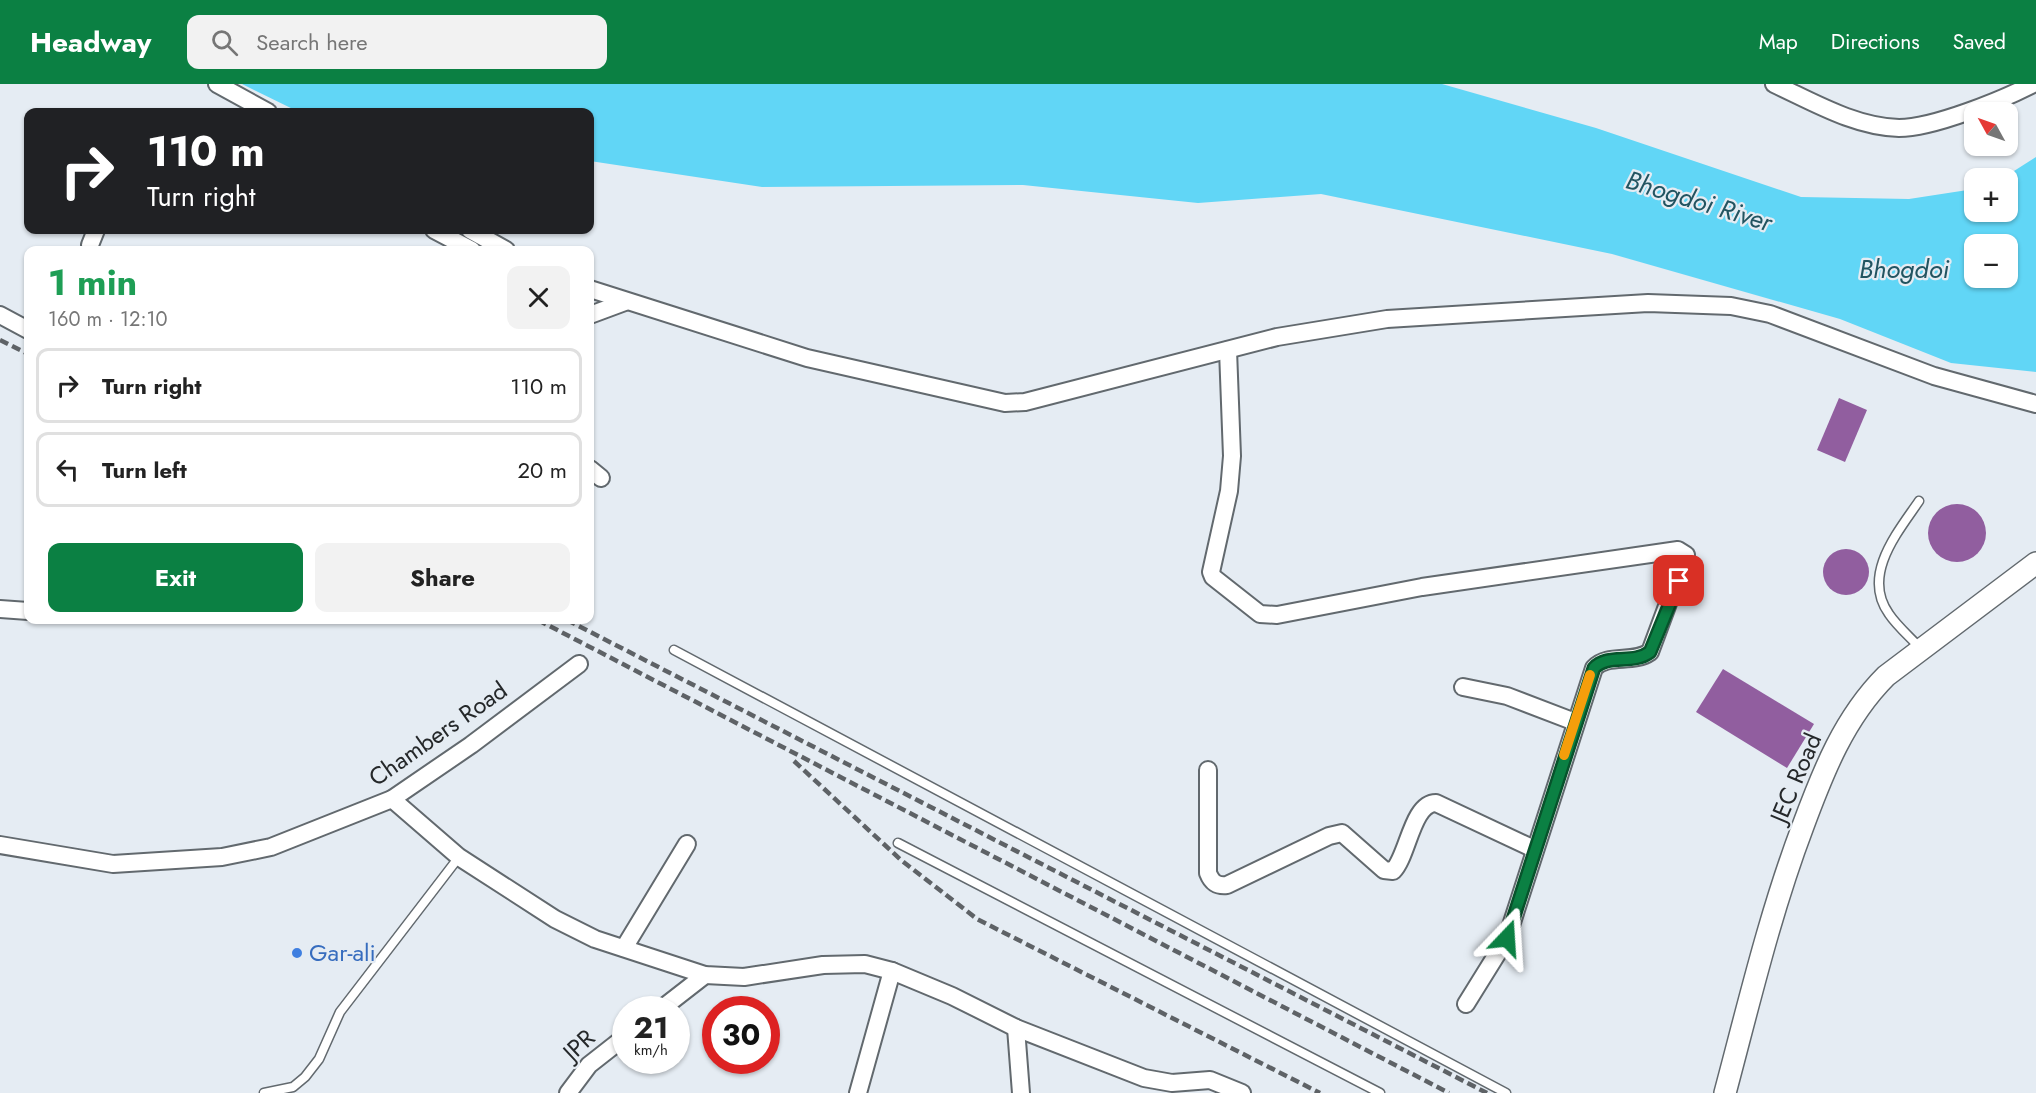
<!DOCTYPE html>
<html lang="en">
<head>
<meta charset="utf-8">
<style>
	body { margin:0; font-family:Jost,sans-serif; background:#f2f2f2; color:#222; height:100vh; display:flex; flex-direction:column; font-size:22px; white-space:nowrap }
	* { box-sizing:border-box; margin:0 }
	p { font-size:20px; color:#767676 }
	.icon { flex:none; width:33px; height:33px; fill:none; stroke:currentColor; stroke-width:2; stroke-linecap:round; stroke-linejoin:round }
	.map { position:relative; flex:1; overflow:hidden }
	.details { position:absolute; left:24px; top:162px; width:570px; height:378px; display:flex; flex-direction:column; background:#fff; border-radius:12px; box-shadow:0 2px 4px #0004 }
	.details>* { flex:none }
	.top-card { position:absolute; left:24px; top:24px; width:570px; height:126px; border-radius:12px; box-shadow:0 2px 4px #0004; background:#202124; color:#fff; overflow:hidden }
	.needle { width:39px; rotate:310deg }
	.tools { position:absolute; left:1964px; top:18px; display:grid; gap:12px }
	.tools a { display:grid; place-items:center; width:54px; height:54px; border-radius:12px; background:#fff; box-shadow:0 2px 4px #0004; font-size:30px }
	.speed { position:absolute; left:612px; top:912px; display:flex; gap:12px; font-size:30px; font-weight:700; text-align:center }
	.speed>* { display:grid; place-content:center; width:78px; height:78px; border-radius:50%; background:#fff; box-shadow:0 2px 4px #0004; line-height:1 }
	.speed small { font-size:15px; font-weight:400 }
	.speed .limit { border:9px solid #d22; background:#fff; color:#111 }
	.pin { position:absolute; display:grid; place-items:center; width:51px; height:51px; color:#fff; margin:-26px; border-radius:12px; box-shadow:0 3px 9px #0006 }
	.me { position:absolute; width:66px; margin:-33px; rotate:20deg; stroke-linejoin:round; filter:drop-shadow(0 0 4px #0008) }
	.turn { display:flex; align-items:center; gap:21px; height:126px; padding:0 24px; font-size:27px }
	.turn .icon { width:78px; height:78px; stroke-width:2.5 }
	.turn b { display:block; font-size:42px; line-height:51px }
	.round { display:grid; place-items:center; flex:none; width:63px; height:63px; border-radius:12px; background:#f2f2f2 }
	.overview { display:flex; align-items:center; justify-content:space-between; height:102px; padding:0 24px }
	h1 { font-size:36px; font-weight:700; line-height:45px; color:#1e9e55 }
	.action { display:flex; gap:12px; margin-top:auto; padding:12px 24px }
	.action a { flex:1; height:69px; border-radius:12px; background:#0b8043; color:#fff; font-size:24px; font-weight:700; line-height:69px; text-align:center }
	.action a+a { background:#f2f2f2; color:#222 }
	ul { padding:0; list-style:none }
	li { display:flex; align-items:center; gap:18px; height:75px; margin:0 12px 9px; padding:0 12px; border:3px solid #e0e0e0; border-radius:12px }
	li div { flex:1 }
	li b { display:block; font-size:22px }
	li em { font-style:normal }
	header { display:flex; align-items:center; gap:36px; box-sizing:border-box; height:84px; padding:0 30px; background:#0b8043; color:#fff }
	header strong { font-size:28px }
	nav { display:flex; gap:33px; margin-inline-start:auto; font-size:21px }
	.search { width:420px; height:54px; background:#f2f2f2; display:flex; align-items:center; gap:15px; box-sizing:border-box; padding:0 21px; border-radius:12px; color:#767676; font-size:22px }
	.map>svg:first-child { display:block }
	.water { fill:#61d6f6; fill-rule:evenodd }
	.building { fill:#915e9f }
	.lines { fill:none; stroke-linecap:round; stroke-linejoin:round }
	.service-casing { stroke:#62696e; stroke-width:11 }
	.minor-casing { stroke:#62696e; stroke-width:20 }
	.tertiary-casing { stroke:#62696e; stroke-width:24 }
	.service { stroke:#fff; stroke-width:8 }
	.minor { stroke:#fff; stroke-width:16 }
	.tertiary { stroke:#fff; stroke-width:21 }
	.rail { stroke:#5e6266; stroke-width:4.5; stroke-dasharray:9 4.5; stroke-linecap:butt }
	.route-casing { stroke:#07532c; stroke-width:15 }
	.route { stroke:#0b8043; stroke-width:10 }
	.slow { stroke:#f59e0b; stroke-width:10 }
	.shop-dot { fill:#3f7fe0; stroke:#e5ecf3; stroke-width:2 }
	.labels { text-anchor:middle; stroke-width:4.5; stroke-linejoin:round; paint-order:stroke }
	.street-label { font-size:24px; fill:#25282a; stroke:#e5ecf3 }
	.shop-label { font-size:24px; fill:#366cbe; stroke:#e5ecf3; text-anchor:start }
	.water-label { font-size:26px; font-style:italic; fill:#225461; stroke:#e5ecf3 }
</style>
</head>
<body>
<header>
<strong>Headway</strong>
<div class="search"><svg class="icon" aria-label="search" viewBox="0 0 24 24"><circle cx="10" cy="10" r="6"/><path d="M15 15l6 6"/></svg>Search here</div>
<nav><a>Map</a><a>Directions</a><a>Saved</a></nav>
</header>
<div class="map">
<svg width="2036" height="1009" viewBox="0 0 2036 1009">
	<rect width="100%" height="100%" fill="#e5ecf3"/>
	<path class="water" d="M242,0H1442L1596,44L1801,113L1909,115L1974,105V128H2007V94H2003L2036,73V288L1951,279L1840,235L1612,170L1321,110L1198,119L1023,101L762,103L590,77V28H299ZM1974,160H2007V194H1974Z"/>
	<g class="building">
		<path d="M1839,314L1867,326L1845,378L1817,366Z"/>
		<circle cx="1957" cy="449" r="29"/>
		<circle cx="1846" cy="488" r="23"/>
		<path d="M1723,585L1814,640L1787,684L1696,628Z"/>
	</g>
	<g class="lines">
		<g class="service-casing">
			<g id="service">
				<path d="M1919,417C1898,448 1861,491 1889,530C1897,542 1910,553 1920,564"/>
				<path d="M674,566L1506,1009"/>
				<path d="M898,759L1380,1009"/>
				<path d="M264,1009L293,1003L305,993L319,975L340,928L459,773"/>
			</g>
		</g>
		<g class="minor-casing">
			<g id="minor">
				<path d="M217,0L268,28"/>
				<path d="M1774,0C1813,18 1855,43 1899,44C1933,44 2002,16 2033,0"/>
				<path d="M434,146L472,166"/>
				<path d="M470,146L506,166"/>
				<path d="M90,161L96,146"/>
				<path d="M590,205L807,274L1005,319L1025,318L1277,253L1387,235L1648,219L1731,222L1770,230L1934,292L2036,320"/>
				<path d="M0,231L28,246"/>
				<path d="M590,231L625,218"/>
				<path d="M1228,266L1232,372L1229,407L1211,488L1213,493L1260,530L1277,531L1422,503L1678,466L1686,471L1650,568C1633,580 1608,569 1594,584L1507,854L1466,920"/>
				<path d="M590,385L601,394"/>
				<path d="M0,525L28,527"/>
				<path d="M1463,603L1507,612L1575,638"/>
				<path d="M1208,686V789C1212,799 1217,802 1227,801L1329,752L1342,749L1384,786L1393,787C1408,772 1412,719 1436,719L1534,765"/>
				<path d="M392,715L459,773L555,835L595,855L705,891L744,893L823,881L865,880L892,887L952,912L1016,944L1144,994L1172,999L1210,996L1242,1009"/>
				<path d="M0,761L113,780L222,773L271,763L392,715L471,661L579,580"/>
				<path d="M624,864L687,760"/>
				<path d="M660,926L705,891"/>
				<path d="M1016,944L1021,1009"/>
				<path d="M568,1009L589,981L626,952"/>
				<path d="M858,1009L892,887"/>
			</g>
		</g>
		<g class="tertiary-casing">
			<path id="tertiary" d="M1725,1009C1749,919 1770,829 1803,742C1823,688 1844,634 1886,592L2036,479"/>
		</g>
		<use href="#service" class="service"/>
		<use href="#minor" class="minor"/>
		<use href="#tertiary" class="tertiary"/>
		<g class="rail">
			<path d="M0,256L28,270"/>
			<path d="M538,536L1449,1009"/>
			<path d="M567,536L1487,1009"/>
			<path d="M794,677L901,776L977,835L1320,1009"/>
		</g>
	</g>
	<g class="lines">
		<g class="route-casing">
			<path id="route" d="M1507,854L1594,584C1608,569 1633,581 1650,568L1679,497"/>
		</g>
		<use href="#route" class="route"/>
		<path class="slow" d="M1564,671L1590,591"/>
	</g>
	<circle class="shop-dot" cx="297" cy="869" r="6"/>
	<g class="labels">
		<g class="street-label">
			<text transform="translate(438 650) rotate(-35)" y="8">Chambers Road</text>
			<text transform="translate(1796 694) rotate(-67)" y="8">JEC Road</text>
			<text transform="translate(579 961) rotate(-43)" y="8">JPR</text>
		</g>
		<g class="shop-label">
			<text x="309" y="877">Gar-ali</text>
		</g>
		<g class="water-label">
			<text transform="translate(1699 117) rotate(17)" y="9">Bhogdoi River</text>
			<text x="1904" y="194">Bhogdoi</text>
		</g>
	</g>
</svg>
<div class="tools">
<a><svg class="needle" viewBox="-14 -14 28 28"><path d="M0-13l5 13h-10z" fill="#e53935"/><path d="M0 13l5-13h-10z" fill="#767676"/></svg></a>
<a>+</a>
<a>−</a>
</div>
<div class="speed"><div>21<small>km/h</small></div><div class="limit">30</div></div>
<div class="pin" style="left:1679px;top:497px;background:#d93025"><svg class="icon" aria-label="arrive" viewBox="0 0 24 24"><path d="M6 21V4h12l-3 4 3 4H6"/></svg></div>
<svg class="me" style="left:1507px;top:854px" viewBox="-20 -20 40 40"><path d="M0-17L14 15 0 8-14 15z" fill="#0b8043" stroke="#fff" stroke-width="4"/></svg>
<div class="top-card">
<div class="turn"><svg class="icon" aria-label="right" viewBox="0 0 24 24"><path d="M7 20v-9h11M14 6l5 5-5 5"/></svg><div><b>110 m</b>Turn right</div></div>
</div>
<section class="details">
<div class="overview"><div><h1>1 min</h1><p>160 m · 12:10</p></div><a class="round"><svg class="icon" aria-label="close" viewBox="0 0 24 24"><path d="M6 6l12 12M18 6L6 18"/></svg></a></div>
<ul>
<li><svg class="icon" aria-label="right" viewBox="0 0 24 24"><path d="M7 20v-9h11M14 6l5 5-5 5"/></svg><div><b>Turn right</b></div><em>110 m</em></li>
<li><svg class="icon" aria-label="left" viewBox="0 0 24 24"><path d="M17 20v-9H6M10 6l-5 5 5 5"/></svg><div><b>Turn left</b></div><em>20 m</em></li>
</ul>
<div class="action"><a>Exit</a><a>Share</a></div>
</section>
</div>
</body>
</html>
